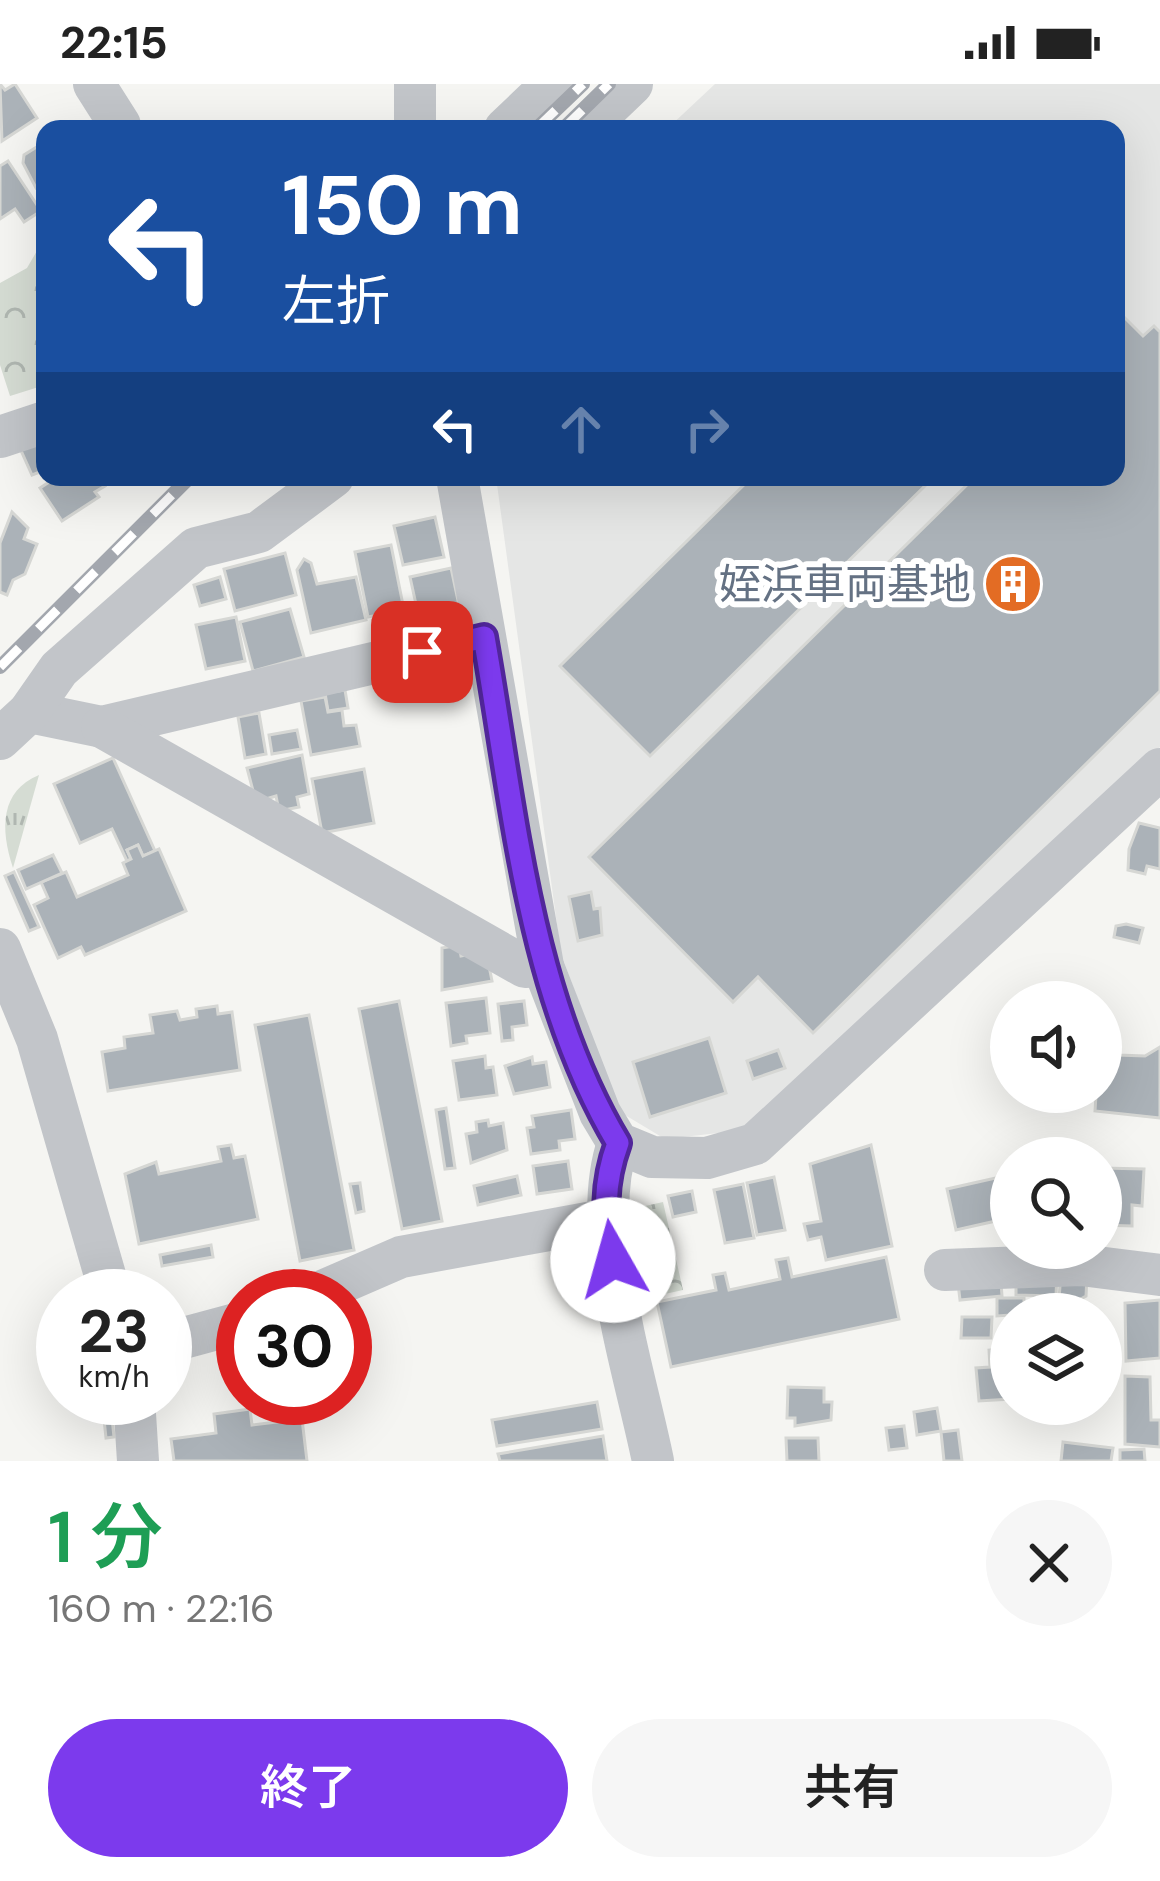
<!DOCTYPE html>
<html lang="ja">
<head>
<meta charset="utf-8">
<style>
	body { margin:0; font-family:"DM Sans","Noto Sans JP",sans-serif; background:#f6f6f6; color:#222; height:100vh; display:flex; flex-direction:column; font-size:45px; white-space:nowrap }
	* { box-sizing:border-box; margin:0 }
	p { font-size:39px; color:#767676 }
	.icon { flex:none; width:66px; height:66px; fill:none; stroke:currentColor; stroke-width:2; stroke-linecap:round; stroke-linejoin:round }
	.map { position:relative; height:1377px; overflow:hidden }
	.details { display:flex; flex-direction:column; background:#fff; flex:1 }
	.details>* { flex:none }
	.banner { position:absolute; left:36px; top:36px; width:1089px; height:366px; border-radius:24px; box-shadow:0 12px 48px #0002; background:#1a4fa0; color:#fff; overflow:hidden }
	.buttons { position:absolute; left:990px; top:897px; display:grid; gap:24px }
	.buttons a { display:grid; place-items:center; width:132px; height:132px; border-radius:50%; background:#fff; box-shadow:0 12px 48px #0002; font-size:60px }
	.speed { position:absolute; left:36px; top:1185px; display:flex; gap:24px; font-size:60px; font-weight:700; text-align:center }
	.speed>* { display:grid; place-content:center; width:156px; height:156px; border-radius:50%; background:#fff; box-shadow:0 12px 48px #0002; line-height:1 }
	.speed small { font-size:30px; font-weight:400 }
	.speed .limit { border:18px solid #d22; background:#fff; color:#111 }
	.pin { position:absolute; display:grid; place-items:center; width:102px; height:102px; color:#fff; margin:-51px; border-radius:24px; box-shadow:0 6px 18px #0006 }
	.me { position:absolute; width:132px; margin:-66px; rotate:353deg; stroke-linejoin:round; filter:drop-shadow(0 0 9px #0008) }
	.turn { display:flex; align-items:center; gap:42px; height:252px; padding:0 48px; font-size:54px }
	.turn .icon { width:156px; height:156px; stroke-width:2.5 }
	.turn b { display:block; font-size:84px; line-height:102px }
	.lanes { display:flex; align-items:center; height:114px; padding:0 48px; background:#0003; justify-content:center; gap:60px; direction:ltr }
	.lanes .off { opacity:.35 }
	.round { display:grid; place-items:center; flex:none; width:126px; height:126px; border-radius:63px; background:#f6f6f6 }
	.head { display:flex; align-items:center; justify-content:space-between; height:204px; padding:0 48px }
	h1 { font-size:72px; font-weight:600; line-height:90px; color:#1e9e55 }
	.button { display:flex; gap:24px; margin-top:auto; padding:24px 48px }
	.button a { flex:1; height:138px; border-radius:72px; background:#7c3aed; color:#fff; font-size:48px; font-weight:600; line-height:138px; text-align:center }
	.button a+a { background:#f6f6f6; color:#222 }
	.status { display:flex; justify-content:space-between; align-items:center; height:84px; padding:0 60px; background:#fff; direction:ltr }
	.status svg { height:33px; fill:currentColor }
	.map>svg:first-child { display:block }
	.built { fill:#e5e6e5 }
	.grass { fill:url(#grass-tufts) }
	.park { fill:url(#park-crowns) }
	.building { fill:#abb2b8; stroke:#d6d7d4; stroke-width:3 }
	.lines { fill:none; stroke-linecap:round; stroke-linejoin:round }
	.minor { stroke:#c2c5c9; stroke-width:42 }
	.rail-casing { stroke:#a3a7ae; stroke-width:14 }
	.rail { stroke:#fff; stroke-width:9; stroke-dasharray:27; stroke-linecap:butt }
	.route-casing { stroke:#51269a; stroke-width:30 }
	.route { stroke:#7c3aed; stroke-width:21 }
	.labels { text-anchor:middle; stroke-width:12; stroke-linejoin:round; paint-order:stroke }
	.poi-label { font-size:42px; fill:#647183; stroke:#fff; text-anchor:end }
</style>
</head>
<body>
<div class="status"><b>22:15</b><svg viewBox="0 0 49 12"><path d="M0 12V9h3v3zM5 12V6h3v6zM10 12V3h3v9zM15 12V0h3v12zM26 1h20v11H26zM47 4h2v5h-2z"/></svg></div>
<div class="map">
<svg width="1160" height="1377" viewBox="0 0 1160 1377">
	<defs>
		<pattern id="grass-tufts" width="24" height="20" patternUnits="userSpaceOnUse" patternTransform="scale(3)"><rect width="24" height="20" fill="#d5dcd3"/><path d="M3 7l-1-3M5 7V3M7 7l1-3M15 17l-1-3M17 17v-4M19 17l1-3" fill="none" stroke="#b0b7b1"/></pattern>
		<pattern id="park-crowns" width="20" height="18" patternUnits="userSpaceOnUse" patternTransform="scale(3)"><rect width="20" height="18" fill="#d5dcd3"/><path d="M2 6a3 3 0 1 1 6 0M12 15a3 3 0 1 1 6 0" fill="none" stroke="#b0b7b1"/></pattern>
	</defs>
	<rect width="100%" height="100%" fill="#f5f5f2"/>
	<path class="built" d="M715,0H1160V663L745,1046L665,1055L620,1028L561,870L496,393H1116V45H667Z"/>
	<path class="grass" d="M39,691L13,784C0,745 0,707 39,691Z"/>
	<g class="park">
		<path d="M45,153V301L10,312L0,281V199L27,184Z"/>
		<path d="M663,1118L683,1206L651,1213L632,1125Z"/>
	</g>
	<g class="building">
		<path d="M0,0L5,6L15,0L37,34L2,57Z"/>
		<path d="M43,59L45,58V99L36,104L23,79L24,71Z"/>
		<path d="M8,77L41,127L24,138L15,125L0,135V82Z"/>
		<path d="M1116,225L1143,252L1154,242L1160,248V607L813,949L758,893L733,918L589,773L975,393H1116Z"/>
		<path d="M45,350V386L32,391L19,362Z"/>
		<path d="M57,393H98L105,402L95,408L99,413L62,437L40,404Z"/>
		<path d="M752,393H934L650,672L560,582Z"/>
		<path d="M12,428L28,444L24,455L37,460L25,490L13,496L7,511L0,508V459Z"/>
		<path d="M435,433L444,473L403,481L394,442Z"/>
		<path d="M391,461L404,526L368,533L355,468Z"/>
		<path d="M285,469L296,511L235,527L224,485Z"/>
		<path d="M304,475L311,479L317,500L356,493L366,536L311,549L297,486Z"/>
		<path d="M451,484L460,526L419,534L410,493Z"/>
		<path d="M220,493L226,515L200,522L194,501Z"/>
		<path d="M290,525L304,573L253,587L240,538Z"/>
		<path d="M236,533L245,577L206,585L196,541Z"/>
		<path d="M387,533L391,552L377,555L373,536Z"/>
		<path d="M345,606L348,624L328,627L325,609Z"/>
		<path d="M325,613L328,628L342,626L344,642L356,641L360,662L311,671L301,617Z"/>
		<path d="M259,629L266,670L245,674L238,633Z"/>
		<path d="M297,646L301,665L272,670L269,651Z"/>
		<path d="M302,671L309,710L297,713L299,723L279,727L276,712L256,718L247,684Z"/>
		<path d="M113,674L155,767L143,772L138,761L127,766L131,775L127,777L112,745L80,759L54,700Z"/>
		<path d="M364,685L374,739L322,749L312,695Z"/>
		<path d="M1139,739L1160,744V785L1147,782L1145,790L1128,786L1129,765Z"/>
		<path d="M138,761L143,772L159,765L186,827L85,871L81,863L58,874L34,821L48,814L41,798L66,788L77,813L128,791L123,779L131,775L127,766Z"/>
		<path d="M53,771L62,789L26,805L18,786Z"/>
		<path d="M14,788L39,843L29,847L5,792Z"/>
		<path d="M591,808L594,825L600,824L602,851L578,857L569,813Z"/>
		<path d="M1126,840L1143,844L1139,859L1114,853L1116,842Z"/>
		<path d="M459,861L461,872L476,869L488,877L492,897L442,906V864Z"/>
		<path d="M486,914L490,949L466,952L467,959L451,962L446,919Z"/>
		<path d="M399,917L442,1137L402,1145L359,925Z"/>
		<path d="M524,917L527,941L512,943L513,956L502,957L498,920Z"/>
		<path d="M217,922L218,930L232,928L240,986L108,1007L102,968L125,964L124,953L153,949L150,931L177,927L180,936L197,933L196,925Z"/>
		<path d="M309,931L354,1166L300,1177L255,941Z"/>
		<path d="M709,954L726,1009L650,1033L633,978Z"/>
		<path d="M1101,960H1118V971L1145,972L1160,963V1034L1095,1027L1096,1011L1062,1013V1008H1101Z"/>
		<path d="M778,966L785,984L753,995L747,977Z"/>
		<path d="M485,972L486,984L493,983L497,1011L459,1016L453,977Z"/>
		<path d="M532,973L533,980L546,978L550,1003L514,1010L505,982Z"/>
		<path d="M446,1024L455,1084L445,1085L436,1026Z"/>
		<path d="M571,1026L575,1055L559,1057L560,1066L531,1070L527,1044L534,1043L532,1032Z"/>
		<path d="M488,1036L489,1042L503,1039L507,1066L471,1079L466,1050L477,1048L476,1038Z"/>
		<path d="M231,1061L234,1074L245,1072L258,1135L139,1160L125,1090L156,1078L159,1090L221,1077L218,1063Z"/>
		<path d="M871,1061L892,1162L826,1176L821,1153L808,1156L804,1140L821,1137L810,1080Z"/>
		<path d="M568,1077L572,1105L537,1110L533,1082Z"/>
		<path d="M1101,1084L1144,1085L1142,1122L1132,1121V1142L1101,1141Z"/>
		<path d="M517,1092L521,1111L478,1121L474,1102Z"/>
		<path d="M774,1093L785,1146L757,1151L747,1099Z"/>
		<path d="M1000,1093L1009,1134L956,1146L947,1105Z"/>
		<path d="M360,1099L364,1127L356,1129L350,1100Z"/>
		<path d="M743,1100L754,1154L725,1159L714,1106Z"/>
		<path d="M692,1107L696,1128L673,1133L668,1112Z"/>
		<path d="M211,1161L213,1173L162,1182L160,1171Z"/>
		<path d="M886,1173L899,1235L671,1283L657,1218L716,1206L713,1191L725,1189L729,1206L780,1195L776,1176L788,1174L792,1193Z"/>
		<path d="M1000,1184L1002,1212L960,1216L957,1191Z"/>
		<path d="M1016,1186L1057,1187L1056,1212L1016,1211Z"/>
		<path d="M1061,1191L1087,1192L1086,1212L1072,1220L1071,1226L1058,1225Z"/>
		<path d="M997,1214H1024V1230L997,1232Z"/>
		<path d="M1160,1216V1274L1126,1277L1125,1219Z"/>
		<path d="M962,1233H992L991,1254H961Z"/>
		<path d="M1011,1264V1315L979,1317L976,1284L990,1283L989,1266Z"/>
		<path d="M1101,1270L1115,1272L1108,1313L1101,1312Z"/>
		<path d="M1125,1292L1150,1293L1151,1336H1160V1363L1125,1360Z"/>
		<path d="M788,1303L824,1304V1318H832L831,1336L795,1342V1334H787Z"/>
		<path d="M597,1318L602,1345L497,1362L492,1336Z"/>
		<path d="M937,1324L941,1347L917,1351L914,1328Z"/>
		<path d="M111,1325L114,1353L106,1354L103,1326Z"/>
		<path d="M250,1325L252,1341L302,1335L307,1377H174L171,1355L216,1349L214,1330Z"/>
		<path d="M904,1342L907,1364L889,1366L886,1344Z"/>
		<path d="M958,1346L962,1377H944L941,1348Z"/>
		<path d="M603,1352L607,1377H500L498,1370Z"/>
		<path d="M786,1354H818L819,1377H787Z"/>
		<path d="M1063,1358L1113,1364L1111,1377H1061Z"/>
		<path d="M1144,1365L1145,1377H1120V1366Z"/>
	</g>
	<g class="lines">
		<g class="minor">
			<path d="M94,0L120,41"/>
			<path d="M415,45V0"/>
			<path d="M505,45L552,0"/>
			<path d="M585,45L632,0"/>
			<path d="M0,353L45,338"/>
			<path d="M457,393L543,882L600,1029L618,1059L652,1073L707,1074L755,1060L1160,685"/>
			<path d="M29,628L102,643L484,553"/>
			<path d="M102,643L525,883L543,882"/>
			<path d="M0,655L29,628L59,585L196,464L259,448L333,393"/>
			<path d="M0,865L37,955L111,1212"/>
			<path d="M618,1059C588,1147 634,1284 653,1377"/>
			<path d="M945,1186L1081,1181L1160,1191"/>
			<path d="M311,1212L401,1173L604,1136"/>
			<path d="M165,1259L243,1238"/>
			<path d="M134,1314L138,1377"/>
		</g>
		<g class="rail-casing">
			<g id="rail">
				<path d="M536,45L583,0"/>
				<path d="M563,45L609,0"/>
				<path d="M0,583L190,393"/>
			</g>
		</g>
		<use href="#rail" class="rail"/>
	</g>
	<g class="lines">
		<g class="route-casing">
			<path id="route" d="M422,568L484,553C514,722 528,909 618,1059C603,1100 604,1133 613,1176"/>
		</g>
		<use href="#route" class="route"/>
	</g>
	<defs>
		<g id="building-disc" transform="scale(3)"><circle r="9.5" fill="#e36c24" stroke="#fff"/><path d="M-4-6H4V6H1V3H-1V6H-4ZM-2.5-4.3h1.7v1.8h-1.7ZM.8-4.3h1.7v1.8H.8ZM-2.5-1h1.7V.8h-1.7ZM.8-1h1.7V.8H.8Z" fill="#fff"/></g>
	</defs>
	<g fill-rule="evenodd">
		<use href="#building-disc" x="1013" y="500"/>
	</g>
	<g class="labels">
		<g class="poi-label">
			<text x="971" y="515">姪浜車両基地</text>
		</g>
	</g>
</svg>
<div class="buttons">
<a><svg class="icon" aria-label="sound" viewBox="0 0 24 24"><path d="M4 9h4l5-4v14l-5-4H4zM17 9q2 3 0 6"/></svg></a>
<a><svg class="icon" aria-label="search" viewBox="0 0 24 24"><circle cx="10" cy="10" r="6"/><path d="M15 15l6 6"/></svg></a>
<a><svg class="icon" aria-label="layers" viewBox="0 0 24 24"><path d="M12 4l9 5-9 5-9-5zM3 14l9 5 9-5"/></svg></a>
</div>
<div class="speed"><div>23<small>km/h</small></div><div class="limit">30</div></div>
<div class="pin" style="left:422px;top:568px;background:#d93025"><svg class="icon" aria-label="arrive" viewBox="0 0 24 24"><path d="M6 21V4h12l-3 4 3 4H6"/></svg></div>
<svg class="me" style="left:613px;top:1176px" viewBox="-20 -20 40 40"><circle r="19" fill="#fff"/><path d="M0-13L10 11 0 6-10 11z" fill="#7c3aed"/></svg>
<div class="banner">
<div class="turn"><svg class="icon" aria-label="left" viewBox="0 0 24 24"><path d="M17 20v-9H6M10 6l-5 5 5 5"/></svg><div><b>150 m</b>左折</div></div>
<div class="lanes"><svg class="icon" aria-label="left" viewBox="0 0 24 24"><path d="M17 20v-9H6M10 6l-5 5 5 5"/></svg><svg class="icon off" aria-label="ahead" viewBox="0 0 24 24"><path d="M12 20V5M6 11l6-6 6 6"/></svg><svg class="icon off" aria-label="right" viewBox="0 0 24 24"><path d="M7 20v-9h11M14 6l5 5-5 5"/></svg></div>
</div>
</div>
<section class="details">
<div class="head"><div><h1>1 分</h1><p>160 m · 22:16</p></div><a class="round"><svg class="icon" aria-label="close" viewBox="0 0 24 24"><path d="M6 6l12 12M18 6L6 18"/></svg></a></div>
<div class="button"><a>終了</a><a>共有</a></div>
</section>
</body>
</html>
